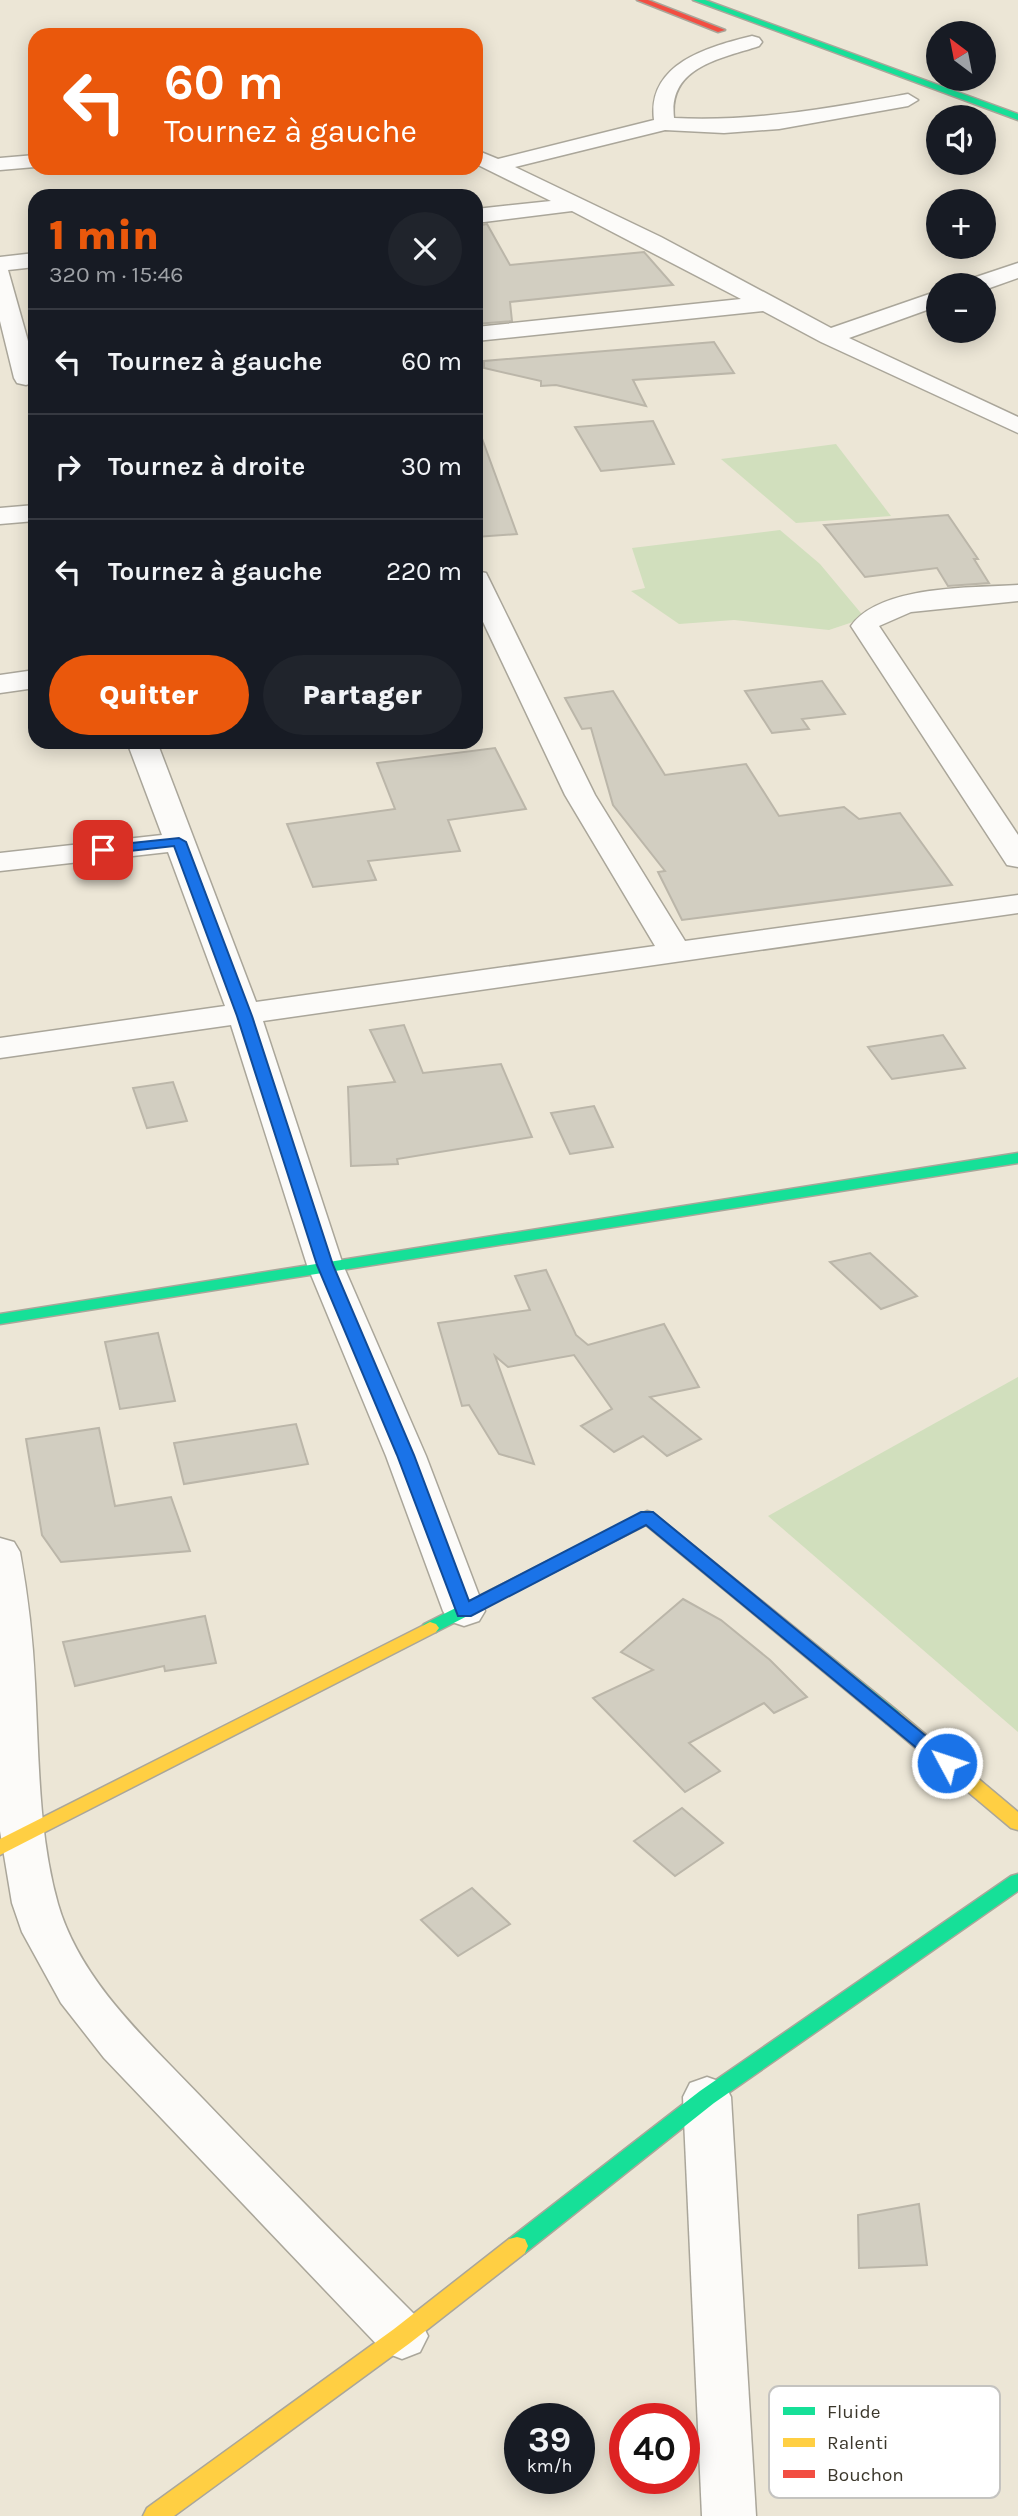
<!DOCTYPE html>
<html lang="fr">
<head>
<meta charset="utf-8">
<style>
	body { margin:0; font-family:Karla,sans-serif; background:#20242c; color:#f1f3f6; height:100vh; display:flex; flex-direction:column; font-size:26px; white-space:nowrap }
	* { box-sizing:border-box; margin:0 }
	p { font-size:23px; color:#9ea1a6 }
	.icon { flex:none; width:38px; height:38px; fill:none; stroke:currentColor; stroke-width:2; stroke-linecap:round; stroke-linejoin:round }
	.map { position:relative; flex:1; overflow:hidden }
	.sheet { position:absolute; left:28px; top:189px; width:455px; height:560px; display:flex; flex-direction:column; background:#171b24; border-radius:21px; box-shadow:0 4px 18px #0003 }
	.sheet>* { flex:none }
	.guide { position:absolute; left:28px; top:28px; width:455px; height:147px; border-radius:21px; box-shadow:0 4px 18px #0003; background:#ea580c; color:#fff; overflow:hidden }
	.needle { width:46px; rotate:328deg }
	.fabs { position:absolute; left:926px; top:21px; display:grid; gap:14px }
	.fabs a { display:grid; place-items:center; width:70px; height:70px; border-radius:50%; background:#171b24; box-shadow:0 4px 18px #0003; font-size:35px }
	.speed { position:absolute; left:504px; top:2403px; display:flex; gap:14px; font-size:35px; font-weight:700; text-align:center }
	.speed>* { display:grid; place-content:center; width:91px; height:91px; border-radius:50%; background:#171b24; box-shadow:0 4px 18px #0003; line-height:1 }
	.speed small { font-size:18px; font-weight:400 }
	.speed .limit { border:10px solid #d22; background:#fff; color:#111 }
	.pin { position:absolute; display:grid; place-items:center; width:60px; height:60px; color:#fff; margin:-30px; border-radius:14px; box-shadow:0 4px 10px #0006 }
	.me { position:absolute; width:77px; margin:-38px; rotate:310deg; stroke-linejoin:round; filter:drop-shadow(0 0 5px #0008) }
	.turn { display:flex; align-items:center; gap:24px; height:147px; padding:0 21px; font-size:32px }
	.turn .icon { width:91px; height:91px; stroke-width:2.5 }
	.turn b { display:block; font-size:49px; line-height:60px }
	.round { display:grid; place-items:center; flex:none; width:74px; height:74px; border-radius:37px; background:#20242c }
	.head { display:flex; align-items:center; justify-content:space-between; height:119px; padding:0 21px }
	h1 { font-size:42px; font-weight:800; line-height:52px; color:#ea580c }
	.primary-button { display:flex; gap:14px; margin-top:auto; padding:14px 21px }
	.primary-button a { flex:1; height:80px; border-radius:42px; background:#ea580c; color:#fff; font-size:28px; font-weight:800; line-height:80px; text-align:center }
	.primary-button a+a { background:#20242c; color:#f1f3f6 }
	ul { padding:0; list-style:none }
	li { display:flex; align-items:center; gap:21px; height:105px; padding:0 21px; border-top:2px solid #363941 }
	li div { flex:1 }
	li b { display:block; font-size:26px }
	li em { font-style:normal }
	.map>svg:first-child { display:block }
	.green { fill:#d1dfbd }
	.building { fill:#d2cec1; stroke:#bbb6a9; stroke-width:2 }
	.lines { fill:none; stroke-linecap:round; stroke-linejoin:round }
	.street-casing { stroke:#aaa69a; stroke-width:3 }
	.fast-casing { stroke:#aaa69a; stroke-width:3 }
	.slow-casing { stroke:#aaa69a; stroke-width:3 }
	.jam-casing { stroke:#aaa69a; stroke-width:3 }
	.street { fill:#fcfbf9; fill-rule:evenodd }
	.fast { fill:#16e098; fill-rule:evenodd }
	.slow { fill:#ffcf43; fill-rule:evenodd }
	.jam { fill:#f24e42; fill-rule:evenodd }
	.route { fill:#1a73e8; stroke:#114b97; stroke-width:2 }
	.key { fill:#fff; stroke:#c4c3c0; stroke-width:2 }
	.key-label { font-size:19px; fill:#3c382c }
</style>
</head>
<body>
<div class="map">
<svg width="1018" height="2516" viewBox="0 0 1018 2516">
	<rect width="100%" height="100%" fill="#ece6d6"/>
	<g class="green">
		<path d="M836,444L891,516L796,523L721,459Z"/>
		<path d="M780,530L820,564L865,618L829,630L734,620L679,624L631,591L645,588L632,548Z"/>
		<path d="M1018,1377V1732L768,1516Z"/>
	</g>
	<g class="building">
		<path d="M487,224L510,265L644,252L673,285L510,302L512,321L476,324V226Z"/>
		<path d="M714,342L734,373L633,380L646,406L556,385L541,386V381L484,368V361Z"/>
		<path d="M653,421L674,464L601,471L575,427Z"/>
		<path d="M480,433L517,534L476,537V434Z"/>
		<path d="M948,515L978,559H974L989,583L948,586L937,568L865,577L824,525Z"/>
		<path d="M822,681L845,714L802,719L809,729L772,733L745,691Z"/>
		<path d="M613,691L665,775L746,764L779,816L844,807L859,819L900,813L952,885L682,920L658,872L665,871L613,805L591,728L582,729L565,698Z"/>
		<path d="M495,748L526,809L448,820L460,851L368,861L376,880L313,887L287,824L395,809L377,763Z"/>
		<path d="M404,1025L423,1073L501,1064L532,1137L397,1159L398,1164L351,1166L348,1087L395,1082L370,1030Z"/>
		<path d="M943,1035L965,1068L892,1079L868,1047Z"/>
		<path d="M173,1082L187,1121L147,1128L133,1088Z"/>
		<path d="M594,1106L613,1147L570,1154L551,1113Z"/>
		<path d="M870,1253L917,1296L881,1309L830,1262Z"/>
		<path d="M546,1270L576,1335L588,1345L664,1324L699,1387L650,1397L701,1439L667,1456L643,1436L614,1452L581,1426L612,1409L574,1355L508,1367L495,1356L534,1464L499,1454L469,1405L462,1406L438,1323L530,1310L515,1276Z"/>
		<path d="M158,1333L175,1401L120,1409L105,1342Z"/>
		<path d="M296,1424L308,1464L184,1484L174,1443Z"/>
		<path d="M99,1428L115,1506L171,1497L190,1551L61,1562L42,1535L26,1439Z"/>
		<path d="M683,1599L721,1620L770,1660L807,1697L774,1713L764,1703L689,1743L720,1771L685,1792L593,1698L653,1670L621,1652Z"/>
		<path d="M205,1616L216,1663L165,1671L164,1666L75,1686L63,1642Z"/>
		<path d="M682,1808L723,1843L675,1876L634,1841Z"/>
		<path d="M472,1888L510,1924L458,1956L421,1920Z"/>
		<path d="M919,2204L927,2265L859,2268L858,2215Z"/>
	</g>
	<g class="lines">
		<g class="street-casing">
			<g id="street">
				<path d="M752,36L759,38L762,42L759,46C720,59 668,67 674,118C755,122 829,108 908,94L918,100L908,106L779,129L724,133L665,130L515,167L661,237L831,328L938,291V306L849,338L1018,417V433L821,342L763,311L476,341V327L741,299L572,211L476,223V209L551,201L476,164V150L498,159L654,120C647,64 707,47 752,36Z"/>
				<path d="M35,155V167L0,170V158Z"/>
				<path d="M35,253V267L8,270L35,366V382L26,385L17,383L14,378L0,321V257Z"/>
				<path d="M1018,263V278L984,290V285H964L967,280Z"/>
				<path d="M35,505V521L0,524V508Z"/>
				<path d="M476,571L486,573L489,579L595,795L685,941L1018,895V913L263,1021L343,1265L426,1456L485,1611L479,1621L464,1626L449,1621L443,1611L386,1456L307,1265L231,1025L0,1058V1038L225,1006L168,852L0,871V853L162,835L127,742H157L256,1002L655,946L565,795L476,607Z"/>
				<path d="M1018,585V601L911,612L879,626L1018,835V867L1007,865L851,626C880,585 971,588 1018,585Z"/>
				<path d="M35,670V688L0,693V675Z"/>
				<path d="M0,1538L14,1542L20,1552C28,1596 33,1639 35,1683C39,1756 38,1833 58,1904C81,1983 150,2043 205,2101C276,2175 348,2248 420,2320L428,2336L420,2352L402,2359L384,2352L104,2058L61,2003L22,1932L12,1903L0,1831Z"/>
				<path d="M707,2077L724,2083L731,2097L756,2516H702L683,2097L690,2083Z"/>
			</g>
		</g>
		<g class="fast-casing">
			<g id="fast">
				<path d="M693,0H705L1018,114V120Z"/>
				<path d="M1018,1153V1163L0,1324V1314Z"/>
				<path d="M647,1511L653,1513L900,1713L902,1718L900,1723L893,1725L886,1723L646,1525L436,1632H424L421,1628L424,1624Z"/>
				<path d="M1018,1874V1891L714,2103L525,2253L517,2255L509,2253L506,2246L509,2239L700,2091L1011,1876Z"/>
			</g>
		</g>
		<g class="slow-casing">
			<g id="slow">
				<path d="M430,1622L436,1624L439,1628L436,1632L0,1855V1839Z"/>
				<path d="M893,1711L900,1713L1018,1812V1830L1011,1828L886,1723L884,1718L886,1713Z"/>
				<path d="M517,2237L525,2239L528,2246L525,2253L410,2343L174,2516H143L147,2508L394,2329L509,2239Z"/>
			</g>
		</g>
		<g class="jam-casing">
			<path id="jam" d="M637,0H648L725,30L718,32Z"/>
		</g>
		<use href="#street" class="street"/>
		<use href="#fast" class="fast"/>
		<use href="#slow" class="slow"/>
		<use href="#jam" class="jam"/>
	</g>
	<path class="route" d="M179,838L186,842L252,1016L333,1265L414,1455L469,1601L641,1512H653L954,1759L957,1763L954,1768H941L646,1525L471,1616H458L397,1455L317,1265L237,1016L174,846L103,854L96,850L103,846Z"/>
	<rect x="769" y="2386" width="231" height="112" rx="10" class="key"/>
	<rect x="783" y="2407" width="32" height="8" fill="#16e098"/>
	<rect x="783" y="2438" width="32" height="9" fill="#ffcf43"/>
	<rect x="783" y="2470" width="32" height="8" fill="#f24e42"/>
	<g class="key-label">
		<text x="827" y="2418">Fluide</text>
		<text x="827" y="2449">Ralenti</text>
		<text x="827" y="2481">Bouchon</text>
	</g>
</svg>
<div class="fabs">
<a><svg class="needle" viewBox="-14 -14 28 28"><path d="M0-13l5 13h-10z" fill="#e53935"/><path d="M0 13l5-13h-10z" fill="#9ea1a6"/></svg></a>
<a><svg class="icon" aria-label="sound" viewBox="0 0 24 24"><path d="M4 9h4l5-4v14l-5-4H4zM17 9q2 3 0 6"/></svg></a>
<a>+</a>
<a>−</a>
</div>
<div class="speed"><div>39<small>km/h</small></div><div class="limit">40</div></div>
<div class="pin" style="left:103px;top:850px;background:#d93025"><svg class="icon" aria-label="arrive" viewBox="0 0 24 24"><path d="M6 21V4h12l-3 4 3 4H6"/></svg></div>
<svg class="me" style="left:947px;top:1763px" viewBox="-20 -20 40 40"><circle r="17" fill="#1a73e8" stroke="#fff" stroke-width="3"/><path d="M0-11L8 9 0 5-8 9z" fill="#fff"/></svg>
<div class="guide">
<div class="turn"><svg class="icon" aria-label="left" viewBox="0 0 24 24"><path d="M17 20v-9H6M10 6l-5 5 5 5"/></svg><div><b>60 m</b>Tournez à gauche</div></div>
</div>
<section class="sheet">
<div class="head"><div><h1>1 min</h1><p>320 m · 15:46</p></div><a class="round"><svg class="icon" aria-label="close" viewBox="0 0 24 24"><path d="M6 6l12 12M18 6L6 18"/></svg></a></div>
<ul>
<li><svg class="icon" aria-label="left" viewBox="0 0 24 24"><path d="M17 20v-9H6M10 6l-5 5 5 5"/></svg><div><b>Tournez à gauche</b></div><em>60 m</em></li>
<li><svg class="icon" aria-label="right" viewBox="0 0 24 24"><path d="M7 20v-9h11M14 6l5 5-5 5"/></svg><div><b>Tournez à droite</b></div><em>30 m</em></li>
<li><svg class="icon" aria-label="left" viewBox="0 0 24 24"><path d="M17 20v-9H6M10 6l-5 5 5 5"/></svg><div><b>Tournez à gauche</b></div><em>220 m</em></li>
</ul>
<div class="primary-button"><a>Quitter</a><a>Partager</a></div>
</section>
</div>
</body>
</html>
